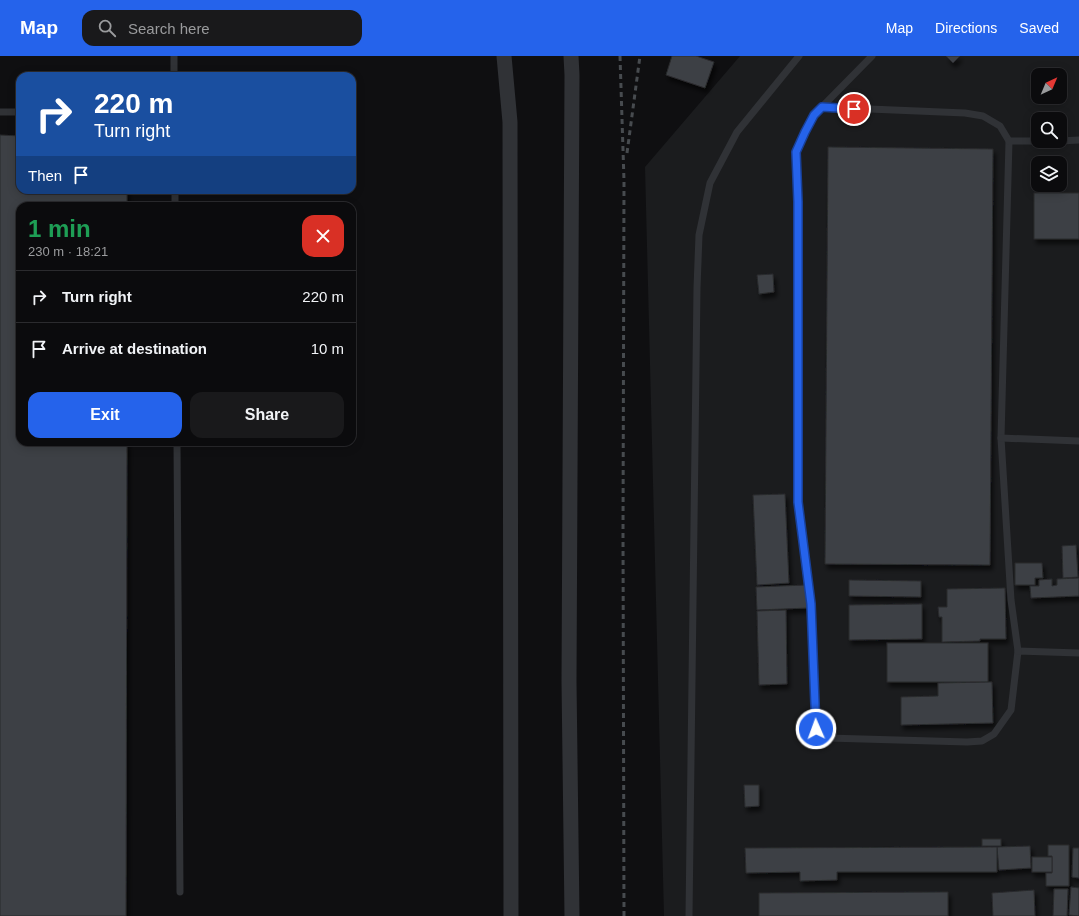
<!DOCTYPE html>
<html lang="en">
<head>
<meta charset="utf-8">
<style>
	body { margin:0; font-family:Helvetica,sans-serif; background:#19191b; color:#f1f3f6; height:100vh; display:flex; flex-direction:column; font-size:15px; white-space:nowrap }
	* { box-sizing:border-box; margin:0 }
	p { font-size:13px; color:#9a9b9d }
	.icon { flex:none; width:22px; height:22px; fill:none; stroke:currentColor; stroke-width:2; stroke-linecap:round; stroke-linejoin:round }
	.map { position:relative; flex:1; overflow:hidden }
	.details { position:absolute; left:16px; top:146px; width:340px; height:244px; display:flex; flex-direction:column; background:#0b0b0d; border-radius:12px; box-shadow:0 2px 10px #0003,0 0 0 1px #2b2b2e }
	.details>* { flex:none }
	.guide { position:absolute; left:16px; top:16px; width:340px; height:122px; border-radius:12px; box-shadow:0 2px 10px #0003,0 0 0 1px #2b2b2e; background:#1a4fa0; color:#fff; overflow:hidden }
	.needle { width:26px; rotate:44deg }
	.fabs { position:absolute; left:1031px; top:12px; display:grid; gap:8px }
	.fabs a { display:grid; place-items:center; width:36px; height:36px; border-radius:8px; background:#0b0b0d; box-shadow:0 2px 10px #0003,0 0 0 1px #2b2b2e; font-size:20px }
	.pin { position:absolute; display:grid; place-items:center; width:34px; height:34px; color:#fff; margin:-17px; border:2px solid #fff; border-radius:50%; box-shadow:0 1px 4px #0007 }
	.me { position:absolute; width:44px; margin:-22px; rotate:358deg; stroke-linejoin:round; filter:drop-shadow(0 0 3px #0008) }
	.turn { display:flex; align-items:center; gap:14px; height:84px; padding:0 12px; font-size:18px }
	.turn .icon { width:52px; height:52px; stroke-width:2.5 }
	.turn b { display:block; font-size:28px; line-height:34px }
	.then { display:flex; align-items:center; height:38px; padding:0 12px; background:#0003; gap:8px; font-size:15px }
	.round { display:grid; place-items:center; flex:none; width:42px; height:42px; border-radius:12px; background:#19191b }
	.headline { display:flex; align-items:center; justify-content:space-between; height:68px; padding:0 12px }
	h1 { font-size:24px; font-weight:600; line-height:30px; color:#1e9e55 }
	.action { display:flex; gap:8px; margin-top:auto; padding:8px 12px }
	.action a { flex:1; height:46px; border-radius:12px; background:#2563eb; color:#fff; font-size:16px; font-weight:600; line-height:46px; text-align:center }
	.action a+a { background:#19191b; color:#f1f3f6 }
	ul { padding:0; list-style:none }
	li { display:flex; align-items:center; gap:12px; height:52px; padding:0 12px; border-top:1px solid #2b2b2e }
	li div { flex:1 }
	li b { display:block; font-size:15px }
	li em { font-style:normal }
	header { display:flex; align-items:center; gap:24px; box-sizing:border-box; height:56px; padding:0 20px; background:#2563eb; color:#fff }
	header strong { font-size:19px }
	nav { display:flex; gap:22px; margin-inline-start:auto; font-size:14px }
	.search { width:280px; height:36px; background:#19191b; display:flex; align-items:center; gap:10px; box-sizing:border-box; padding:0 14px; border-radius:12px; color:#9a9b9d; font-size:15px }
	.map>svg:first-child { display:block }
	.built { fill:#1b1c1e; fill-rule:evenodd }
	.building { fill:#3e4144; stroke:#292a2d; filter:url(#shadow) }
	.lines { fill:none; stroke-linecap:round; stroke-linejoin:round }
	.service { stroke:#303236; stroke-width:7 }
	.minor { stroke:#303236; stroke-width:15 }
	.rail { stroke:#474b4f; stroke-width:3; stroke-dasharray:5 4; stroke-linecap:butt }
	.route-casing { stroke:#184099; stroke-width:10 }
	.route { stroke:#2563eb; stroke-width:7 }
</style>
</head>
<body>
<header>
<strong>Map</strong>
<div class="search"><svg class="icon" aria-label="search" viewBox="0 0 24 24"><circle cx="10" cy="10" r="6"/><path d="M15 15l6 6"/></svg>Search here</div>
<nav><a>Map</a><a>Directions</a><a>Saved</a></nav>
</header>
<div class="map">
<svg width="1079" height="860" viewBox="0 0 1079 860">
	<defs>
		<filter id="shadow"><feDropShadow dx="2.5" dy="4.5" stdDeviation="2" flood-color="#0009"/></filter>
	</defs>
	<rect width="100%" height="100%" fill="#0f0f11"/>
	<path class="built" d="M740,0H1079V860H664L645,111ZM1038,19H1060V41H1038ZM1038,63H1060V85H1038ZM1038,107H1060V129H1038Z"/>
	<g class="building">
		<path d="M672,0H696L714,6L705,32L666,19Z"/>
		<path d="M946,0H960L953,7Z"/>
		<path d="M0,79L20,80V134H127V150H20V386H127L126,860H0Z"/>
		<path d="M828,91L993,93L990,509L825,508Z"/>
		<rect x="1034" y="137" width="45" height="46"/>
		<path d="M773,218L774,236L759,238L757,219Z"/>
		<path d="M785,438L789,527L757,529L753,439Z"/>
		<path d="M1076,489L1078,521L1063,522L1062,490Z"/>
		<path d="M1015,507H1042L1043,522H1035V529H1015Z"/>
		<path d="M1079,522V540L1031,542L1030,530H1039V524L1052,523V530L1057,529V523Z"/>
		<path d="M849,524L921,525V541L849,540Z"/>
		<path d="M807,529L808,552L757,554L756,531Z"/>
		<path d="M1005,532L1006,583H980V585L942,586V561H939L938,551H947V533Z"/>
		<path d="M922,548V583L849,584V549Z"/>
		<path d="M786,554L787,628L759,629L757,555Z"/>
		<rect x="887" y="587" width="101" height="39"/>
		<path d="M992,626L993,667L901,669V641L938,640V627Z"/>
		<path d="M744,729H759V750L745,751Z"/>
		<rect x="982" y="783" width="19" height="7"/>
		<path d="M1048,789H1069V830H1046V817H1052V800H1048Z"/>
		<path d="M1030,790L1031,812L999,814L997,791Z"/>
		<path d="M997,791V816H837V824L800,825V816L746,817L745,792Z"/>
		<path d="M1073,792H1079V822L1072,821Z"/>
		<rect x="1032" y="801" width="20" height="15"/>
		<path d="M1071,831L1079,832V860L1069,859Z"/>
		<path d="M1054,833H1068L1067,860H1053Z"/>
		<path d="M1034,834L1035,860H993L992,837Z"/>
		<path d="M948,836V860H759V837Z"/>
	</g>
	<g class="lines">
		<g class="service">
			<path d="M174,0V20"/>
			<path d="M872,0L814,59L805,76L796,96L798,146L799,446L810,537L816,673L822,679L828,682L967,686L982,685L994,678L1011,654L1018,595L1079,597"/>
			<path d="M822,51L965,57L983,60L1000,70L1009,85L1001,382L1011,544L1018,595"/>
			<path d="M0,56H20"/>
			<path d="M1009,85H1038"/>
			<path d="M1060,85L1079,84"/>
			<path d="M175,134V150"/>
			<path d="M1001,382L1079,385"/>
			<path d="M177,386L180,836"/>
			<path d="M689,860L697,232L699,179L710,127L737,76L799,0"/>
		</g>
		<g class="minor">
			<path d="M504,0L510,66L511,860"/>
			<path d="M571,0L572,19L569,625L572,860"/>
		</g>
		<g class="rail">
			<path d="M620,0L624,125L623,476L624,860"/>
			<path d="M627,97L640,0"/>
		</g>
	</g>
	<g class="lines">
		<g class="route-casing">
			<path id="route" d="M816,673L811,548L798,446V146L796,96L805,76L814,59L822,51L854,53"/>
		</g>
		<use href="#route" class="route"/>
	</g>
</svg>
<div class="fabs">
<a><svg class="needle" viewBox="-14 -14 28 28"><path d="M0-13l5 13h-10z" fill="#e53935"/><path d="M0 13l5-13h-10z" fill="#9a9b9d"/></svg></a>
<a><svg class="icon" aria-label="search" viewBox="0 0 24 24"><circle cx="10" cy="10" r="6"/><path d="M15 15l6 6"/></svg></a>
<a><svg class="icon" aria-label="layers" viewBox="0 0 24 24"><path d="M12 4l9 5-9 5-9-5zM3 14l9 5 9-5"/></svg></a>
</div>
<div class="pin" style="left:854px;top:53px;background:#d93025"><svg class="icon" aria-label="arrive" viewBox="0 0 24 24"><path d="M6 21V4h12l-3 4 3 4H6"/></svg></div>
<svg class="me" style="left:816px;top:673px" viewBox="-20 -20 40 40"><circle r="17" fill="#2563eb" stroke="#fff" stroke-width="3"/><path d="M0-11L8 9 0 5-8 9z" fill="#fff"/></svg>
<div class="guide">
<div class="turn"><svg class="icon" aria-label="right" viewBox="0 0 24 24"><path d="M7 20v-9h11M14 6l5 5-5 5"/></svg><div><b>220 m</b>Turn right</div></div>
<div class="then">Then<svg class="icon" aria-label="arrive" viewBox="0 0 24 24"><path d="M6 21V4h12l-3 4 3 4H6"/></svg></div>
</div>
<section class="details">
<div class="headline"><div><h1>1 min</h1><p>230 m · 18:21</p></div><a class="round" style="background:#d93025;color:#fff"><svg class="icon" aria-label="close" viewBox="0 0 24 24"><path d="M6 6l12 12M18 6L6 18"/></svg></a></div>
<ul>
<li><svg class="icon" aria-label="right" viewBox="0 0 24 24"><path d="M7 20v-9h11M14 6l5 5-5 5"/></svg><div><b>Turn right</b></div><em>220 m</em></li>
<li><svg class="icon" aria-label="arrive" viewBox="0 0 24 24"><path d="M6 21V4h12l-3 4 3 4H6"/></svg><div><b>Arrive at destination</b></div><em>10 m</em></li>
</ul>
<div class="action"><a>Exit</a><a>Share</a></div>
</section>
</div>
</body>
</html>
